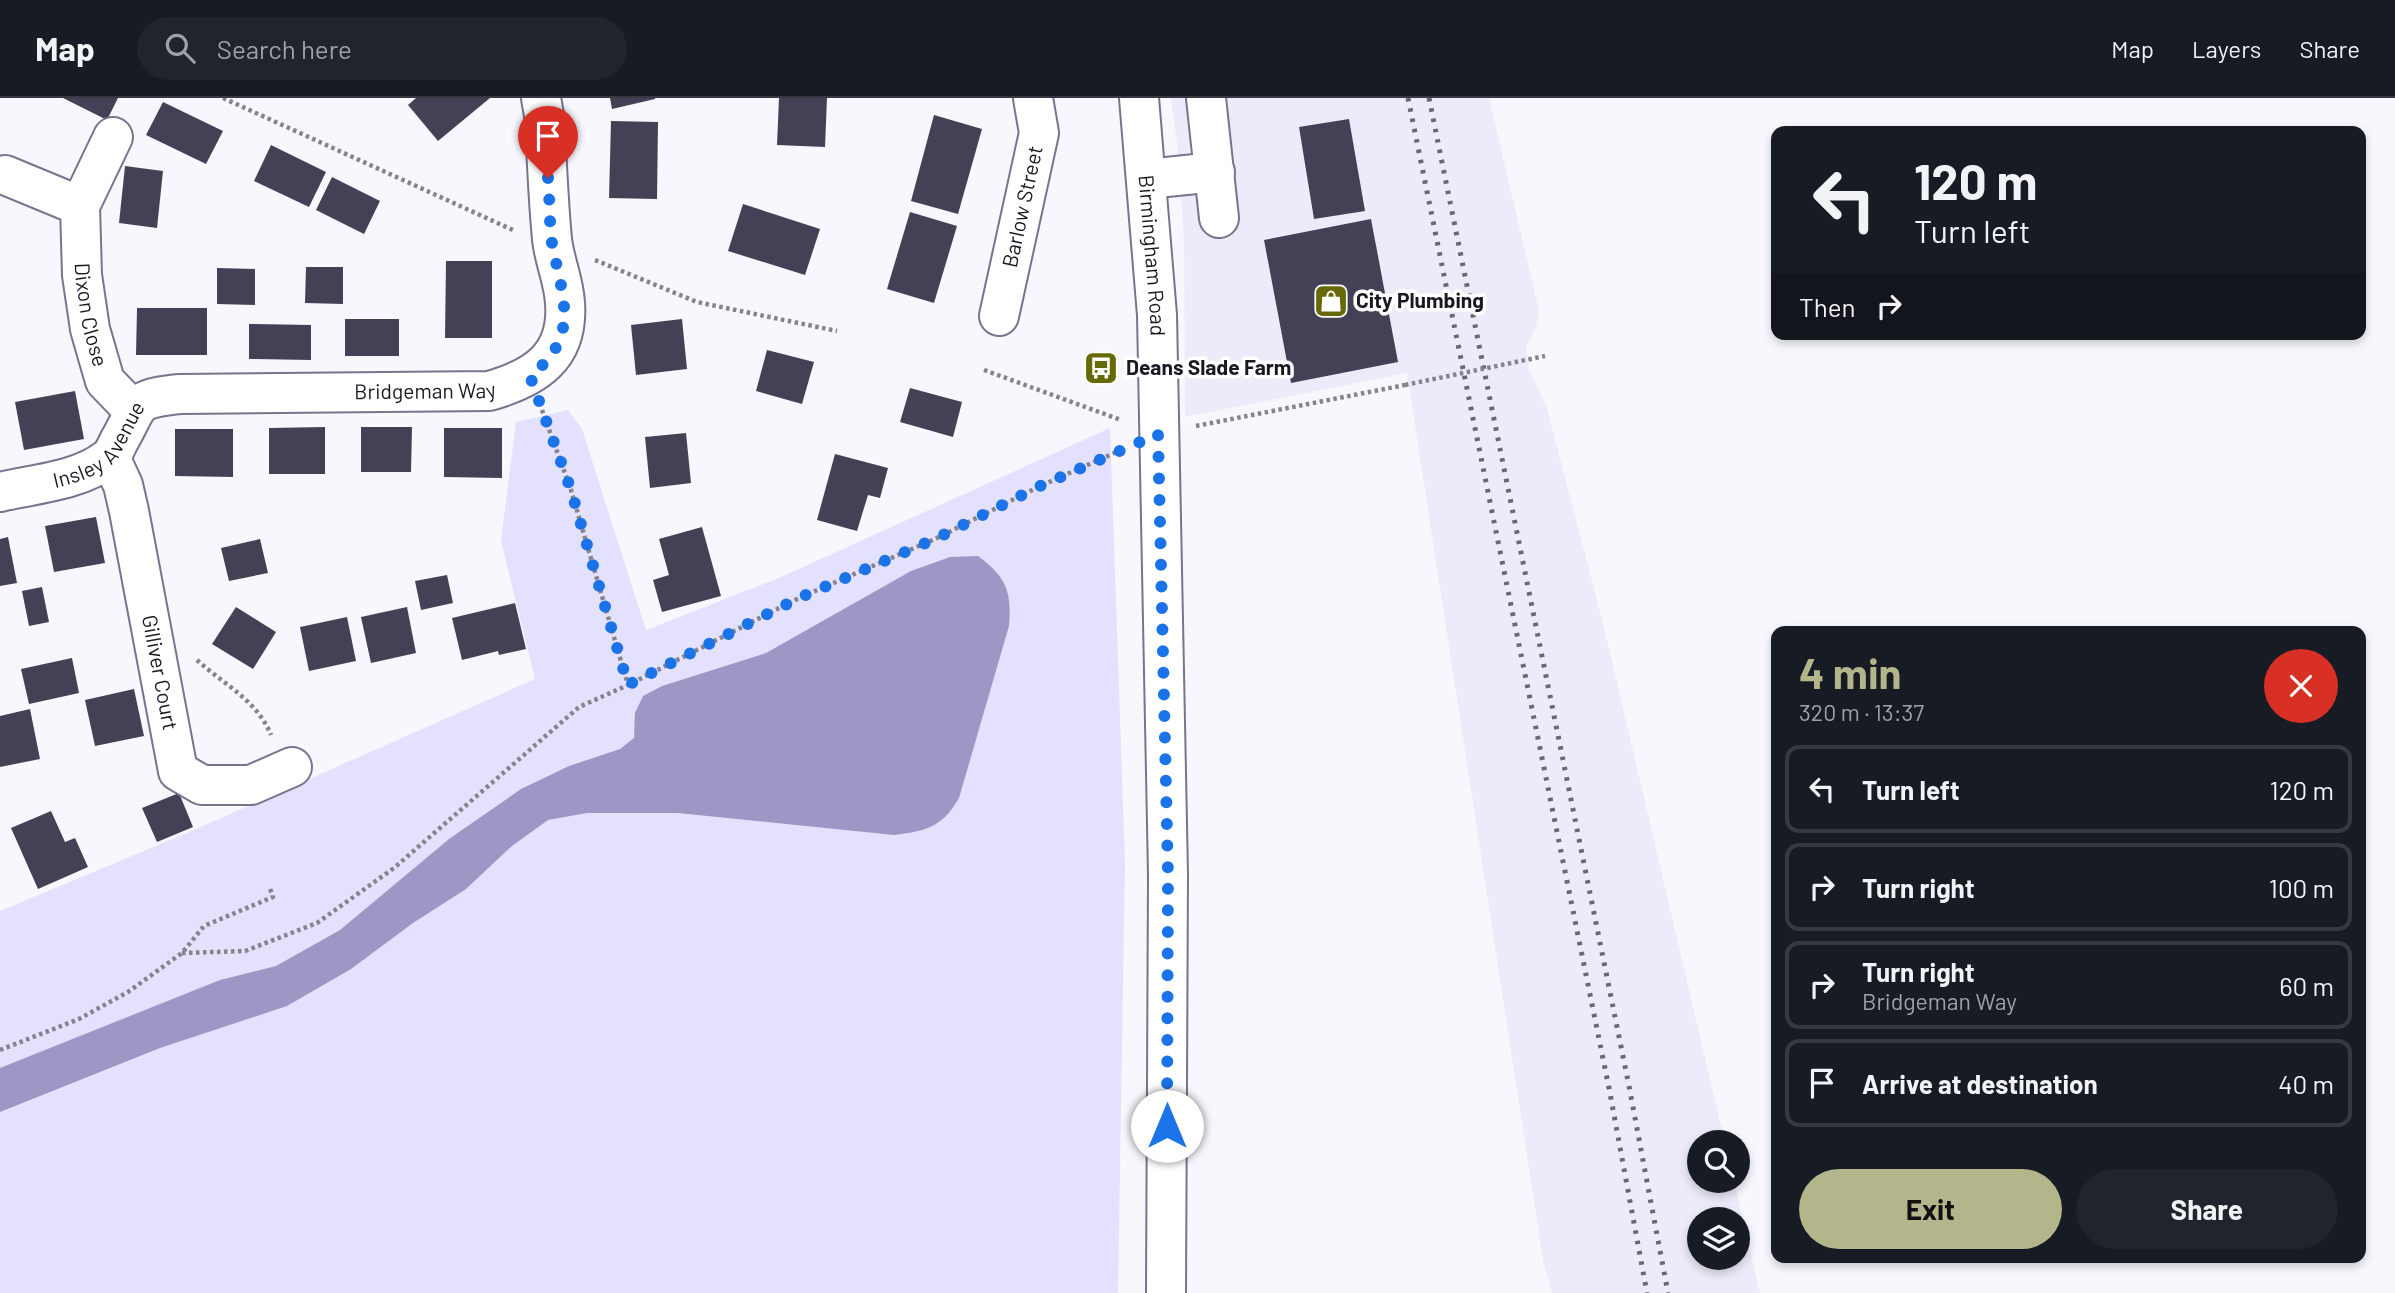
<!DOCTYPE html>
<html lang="en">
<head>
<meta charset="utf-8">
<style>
	body { margin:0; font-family:Barlow,sans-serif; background:#20242c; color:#f1f3f6; height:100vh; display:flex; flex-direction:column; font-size:26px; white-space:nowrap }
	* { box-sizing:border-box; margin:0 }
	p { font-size:23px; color:#9ea1a6 }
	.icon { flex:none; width:38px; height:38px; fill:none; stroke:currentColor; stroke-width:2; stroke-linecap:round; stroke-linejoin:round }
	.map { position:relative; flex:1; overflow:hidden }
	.side { position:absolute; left:1771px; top:528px; width:595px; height:637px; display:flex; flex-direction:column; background:#171b24; border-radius:14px; box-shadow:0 4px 10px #0003 }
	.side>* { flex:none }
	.hud { position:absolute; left:1771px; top:28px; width:595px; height:214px; border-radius:14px; box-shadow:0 4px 10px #0003; background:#171b24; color:#f1f3f6; overflow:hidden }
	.controls { position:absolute; left:1687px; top:1032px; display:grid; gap:14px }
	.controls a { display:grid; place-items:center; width:63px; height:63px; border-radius:50%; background:#171b24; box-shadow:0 4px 10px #0003; font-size:35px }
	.pin { position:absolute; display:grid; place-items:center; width:60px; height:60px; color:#fff; margin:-72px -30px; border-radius:50% 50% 50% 0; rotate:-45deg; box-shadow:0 0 7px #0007 }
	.pin .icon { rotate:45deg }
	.me { position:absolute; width:77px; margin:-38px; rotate:0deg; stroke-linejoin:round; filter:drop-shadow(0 0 5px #0008) }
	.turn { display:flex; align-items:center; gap:24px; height:147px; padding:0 28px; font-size:32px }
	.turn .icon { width:91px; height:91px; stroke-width:2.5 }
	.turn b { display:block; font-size:49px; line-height:60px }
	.then { display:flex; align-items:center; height:66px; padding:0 28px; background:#0003; gap:14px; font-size:26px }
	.round { display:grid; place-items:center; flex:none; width:74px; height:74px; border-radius:37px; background:#20242c }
	.head { display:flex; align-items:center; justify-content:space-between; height:119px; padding:0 28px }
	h1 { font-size:42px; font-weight:700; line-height:52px; color:#b3b58a }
	.button { display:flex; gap:14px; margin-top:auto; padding:14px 28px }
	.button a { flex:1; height:80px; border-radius:42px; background:#b3b58a; color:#111; font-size:28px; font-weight:700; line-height:80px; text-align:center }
	.button a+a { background:#20242c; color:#f1f3f6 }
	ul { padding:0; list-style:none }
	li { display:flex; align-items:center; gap:21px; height:88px; margin:0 14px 10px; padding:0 14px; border:4px solid #363941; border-radius:14px }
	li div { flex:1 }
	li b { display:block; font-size:26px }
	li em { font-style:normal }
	header { display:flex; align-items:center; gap:42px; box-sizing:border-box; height:98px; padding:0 35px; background:#171b24; border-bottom:2px solid #363941 }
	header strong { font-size:33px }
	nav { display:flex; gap:38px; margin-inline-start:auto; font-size:24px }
	.search { width:490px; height:63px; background:#20242c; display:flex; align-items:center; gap:18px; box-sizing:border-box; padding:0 24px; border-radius:38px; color:#9ea1a6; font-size:26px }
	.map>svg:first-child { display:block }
	.built { fill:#edebf9; fill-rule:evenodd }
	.green { fill:#e4e1fe }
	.water { fill:#9e97c6 }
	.building { fill:#444157 }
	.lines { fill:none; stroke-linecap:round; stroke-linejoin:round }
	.minor-casing { stroke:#78748d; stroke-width:42 }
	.major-casing { stroke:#78748d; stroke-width:42 }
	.path { stroke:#85838b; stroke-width:4.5; stroke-dasharray:3.5 3.5; stroke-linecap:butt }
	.minor { stroke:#fff; stroke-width:38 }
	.major { stroke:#fff; stroke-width:38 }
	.rail { stroke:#696870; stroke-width:5; stroke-dasharray:3.5 7; stroke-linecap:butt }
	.path-bridge { stroke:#85838b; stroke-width:4.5; stroke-dasharray:3.5 3.5; stroke-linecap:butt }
	.route { stroke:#1a73e8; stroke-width:12; stroke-dasharray:0 21.6 }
	.labels { text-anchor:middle; stroke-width:7; stroke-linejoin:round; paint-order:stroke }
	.street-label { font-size:21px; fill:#1a1822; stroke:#fff }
	.poi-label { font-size:21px; font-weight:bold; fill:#1a1822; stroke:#fff; text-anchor:start }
</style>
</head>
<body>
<header>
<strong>Map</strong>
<div class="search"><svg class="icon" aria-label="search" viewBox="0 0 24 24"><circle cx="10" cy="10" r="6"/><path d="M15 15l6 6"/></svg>Search here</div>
<nav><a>Map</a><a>Layers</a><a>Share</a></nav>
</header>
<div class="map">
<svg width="2395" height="1195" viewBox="0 0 2395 1195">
	<rect width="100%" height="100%" fill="#f8f7fd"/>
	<path class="built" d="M1171,0H1489L1539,212L1536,229L1526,249L1529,271L1547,310L1604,529L1725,1045H1699V1083H1734L1760,1195H1552L1543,1162L1407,275L1185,319L1184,145L1179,60ZM1699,1122H1738V1160H1699Z"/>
	<path class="green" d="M568,312L582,331L646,532L779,480L1110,330L1125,766L1118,1195H0V813L194,732L535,581L501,443L516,324Z"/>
	<path class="water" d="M978,458C1006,479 1012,493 1009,528L959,700C942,730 925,733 894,737L678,715H587L548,722L512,748L466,791L413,825L351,871L287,908L160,950L0,1014V970L220,882L276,868L340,832L449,741L521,691L569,668L620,651L634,640L635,615L643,598L662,588L766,555L911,473L950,459Z"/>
	<g class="building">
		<path d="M63,0H118L107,22Z"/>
		<path d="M416,0H490L438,43L408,7Z"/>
		<path d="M610,0H655V1L612,11Z"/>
		<path d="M779,0H827L825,49L777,47Z"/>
		<path d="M163,4L223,33L206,66L146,37Z"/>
		<path d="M934,17L982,31L958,116L911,103Z"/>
		<path d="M1349,21L1365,113L1314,121L1299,29Z"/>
		<path d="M611,23L658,24L657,101L609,100Z"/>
		<path d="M271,47L326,74L309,109L254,83Z"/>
		<path d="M125,68L163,73L157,130L119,125Z"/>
		<path d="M332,79L380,103L364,136L316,112Z"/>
		<path d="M743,106L820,131L805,177L728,153Z"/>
		<path d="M910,114L957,128L934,205L887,191Z"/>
		<path d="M1371,121L1398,264L1291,285L1264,142Z"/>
		<path d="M446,163H492V240H445Z"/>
		<path d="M306,169H343V206L305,205Z"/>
		<path d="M217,170L255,171V207L217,206Z"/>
		<path d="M137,210H207V257H136Z"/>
		<rect x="345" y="221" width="54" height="37"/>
		<path d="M682,221L687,271L636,277L631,227Z"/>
		<path d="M249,226L311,227V262L249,261Z"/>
		<path d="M767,252L814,264L802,306L756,293Z"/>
		<path d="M910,290L962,304L953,339L900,324Z"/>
		<path d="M75,293L84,341L24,352L15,304Z"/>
		<path d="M325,329V376H269V330Z"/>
		<path d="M361,329H412L411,374H361Z"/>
		<path d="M444,330H502V380L444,379Z"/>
		<path d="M175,331H233V379L175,378Z"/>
		<path d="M686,335L691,385L650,390L645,339Z"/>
		<path d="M835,356L888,370L880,400L868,397L857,433L817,422Z"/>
		<path d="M96,419L105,465L54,474L45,428Z"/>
		<path d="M702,429L721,498L662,514L653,482L669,477L659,441Z"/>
		<path d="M8,439L17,485L0,488V441Z"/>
		<path d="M260,441L268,475L229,483L221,450Z"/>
		<path d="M447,477L453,505L421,512L415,483Z"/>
		<path d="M42,489L49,524L29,528L22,493Z"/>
		<path d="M515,505L526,551L499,557L498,553L462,562L452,520Z"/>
		<path d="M236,509L276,534L253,571L212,546Z"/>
		<path d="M407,509L416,555L371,565L361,519Z"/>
		<path d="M347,519L356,563L309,573L300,529Z"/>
		<path d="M72,560L79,595L29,606L21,571Z"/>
		<path d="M134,591L144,638L95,648L85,602Z"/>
		<path d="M30,611L40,661L0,669V618Z"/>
		<path d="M179,695L193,729L157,744L142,710Z"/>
		<path d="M51,713L65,744L75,740L88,769L38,791L11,730Z"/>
	</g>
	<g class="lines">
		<g class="minor-casing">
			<g id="minor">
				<path d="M1206,0L1219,120"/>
				<path id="s1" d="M113,39L80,108L82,177L90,231L105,283L133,312"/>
				<path d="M5,77L80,108"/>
				<path d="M1147,81L1215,74"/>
				<path id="s2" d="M999,218L1039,35L1033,0"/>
				<path id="s3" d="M110,359L123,387L129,413L178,673L202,687H251L292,669"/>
				<path id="s4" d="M0,394C34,386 79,383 107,361C113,357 116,349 119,343C141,305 131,301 180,296L489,293C535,280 569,259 565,205C564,183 554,162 552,141C548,100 547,58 544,17L541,0"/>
			</g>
		</g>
		<g class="major-casing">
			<g id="major">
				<path id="s5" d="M1139,0L1157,217L1168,777L1166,1195"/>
			</g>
		</g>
		<g class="path">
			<path d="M223,0L515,133"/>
			<path d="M595,162L697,204L837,233"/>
			<path d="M984,272L1121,322"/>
			<path d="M542,312L571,392L628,587"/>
			<path d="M1196,328L1405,287"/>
			<path d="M197,562C223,586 257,602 271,637"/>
			<path d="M182,855L245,853L317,825L394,770L579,609L628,587L799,500L935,441L1038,389L1121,352"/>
			<path d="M0,952L79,921L128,894L182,855L204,828L273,799L269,788"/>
		</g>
		<use href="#minor" class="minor"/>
		<use href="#major" class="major"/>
		<g class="rail">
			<path d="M1408,0L1609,990L1647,1195"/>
			<path d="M1429,0L1629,988L1668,1195"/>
		</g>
		<path class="path-bridge" d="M1405,287L1545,258"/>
	</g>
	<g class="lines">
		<path class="route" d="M548,80C550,102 549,124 552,145C562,199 582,238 530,278L571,392L628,587L799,500L935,441L1038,389L1158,336L1168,777L1167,1028"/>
	</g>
	<defs>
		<g id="shop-square" transform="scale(1.75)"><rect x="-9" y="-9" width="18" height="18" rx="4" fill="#676906" stroke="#fff"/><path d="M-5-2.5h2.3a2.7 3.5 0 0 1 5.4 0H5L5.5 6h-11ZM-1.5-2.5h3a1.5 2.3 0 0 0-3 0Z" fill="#fff"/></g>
		<g id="bus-square" transform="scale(1.75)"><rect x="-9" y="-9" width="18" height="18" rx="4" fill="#676906" stroke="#fff"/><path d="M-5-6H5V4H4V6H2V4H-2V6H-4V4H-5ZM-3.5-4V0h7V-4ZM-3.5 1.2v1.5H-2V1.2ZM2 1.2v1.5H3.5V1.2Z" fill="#fff"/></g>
	</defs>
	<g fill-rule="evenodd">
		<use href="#shop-square" x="1331" y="203"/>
		<use href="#bus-square" x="1101" y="270"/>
	</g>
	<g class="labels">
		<g class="street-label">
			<text dy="7" stroke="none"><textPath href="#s2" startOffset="112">Barlow Street</textPath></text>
			<text dy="7" stroke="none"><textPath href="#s5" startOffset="158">Birmingham Road</textPath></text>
			<text dy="7" stroke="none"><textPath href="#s1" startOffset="186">Dixon Close</textPath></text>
			<text dy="7" stroke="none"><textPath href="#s4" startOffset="464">Bridgeman Way</textPath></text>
			<text dy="7" stroke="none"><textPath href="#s4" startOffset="116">Insley Avenue</textPath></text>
			<text dy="7" stroke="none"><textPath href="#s3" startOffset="222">Gilliver Court</textPath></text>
		</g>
		<g class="poi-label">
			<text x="1356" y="210">City Plumbing</text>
			<text x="1126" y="277">Deans Slade Farm</text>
		</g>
	</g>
</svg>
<div class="controls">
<a><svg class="icon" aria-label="search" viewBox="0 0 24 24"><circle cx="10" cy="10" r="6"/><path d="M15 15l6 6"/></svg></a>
<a><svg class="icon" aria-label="layers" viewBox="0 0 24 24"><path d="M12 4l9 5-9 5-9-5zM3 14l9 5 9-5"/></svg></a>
</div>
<div class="pin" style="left:548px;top:80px;background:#d93025"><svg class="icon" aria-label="arrive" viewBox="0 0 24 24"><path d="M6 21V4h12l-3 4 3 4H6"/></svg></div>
<svg class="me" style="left:1167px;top:1028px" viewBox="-20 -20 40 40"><circle r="19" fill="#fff"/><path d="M0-13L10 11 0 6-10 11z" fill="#1a73e8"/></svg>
<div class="hud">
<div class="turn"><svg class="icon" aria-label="left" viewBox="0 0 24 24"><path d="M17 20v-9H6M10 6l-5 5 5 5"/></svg><div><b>120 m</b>Turn left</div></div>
<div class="then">Then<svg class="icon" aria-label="right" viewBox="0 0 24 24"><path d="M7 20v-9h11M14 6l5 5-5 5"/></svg></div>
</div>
<section class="side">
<div class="head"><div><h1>4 min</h1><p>320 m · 13:37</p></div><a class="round" style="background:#d93025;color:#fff"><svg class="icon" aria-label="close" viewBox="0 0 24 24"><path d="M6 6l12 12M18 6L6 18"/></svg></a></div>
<ul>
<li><svg class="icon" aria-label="left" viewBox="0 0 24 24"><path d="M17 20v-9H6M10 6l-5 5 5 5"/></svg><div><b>Turn left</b></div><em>120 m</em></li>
<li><svg class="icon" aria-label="right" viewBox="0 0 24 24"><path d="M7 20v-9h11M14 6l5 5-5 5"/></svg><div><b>Turn right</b></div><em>100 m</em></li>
<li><svg class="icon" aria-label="right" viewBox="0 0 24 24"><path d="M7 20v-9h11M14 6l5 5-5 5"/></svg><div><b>Turn right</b><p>Bridgeman Way</p></div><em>60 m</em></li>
<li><svg class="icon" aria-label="arrive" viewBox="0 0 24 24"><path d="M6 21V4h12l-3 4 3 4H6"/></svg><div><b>Arrive at destination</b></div><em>40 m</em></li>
</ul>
<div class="button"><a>Exit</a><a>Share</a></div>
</section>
</div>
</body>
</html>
